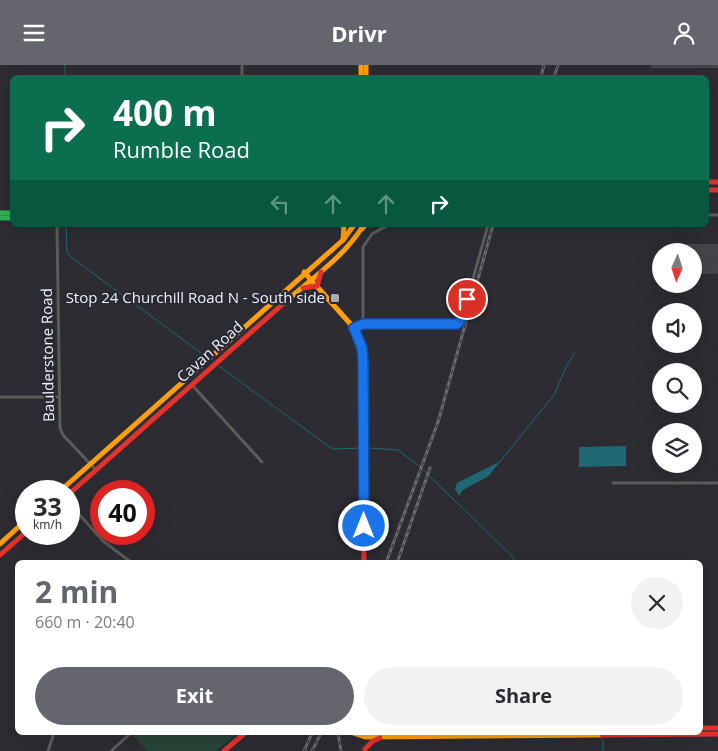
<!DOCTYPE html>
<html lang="en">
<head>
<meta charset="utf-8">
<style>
	body { margin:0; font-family:"Open Sans",sans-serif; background:#f2f2f3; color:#2b2b33; height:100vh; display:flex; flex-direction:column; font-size:19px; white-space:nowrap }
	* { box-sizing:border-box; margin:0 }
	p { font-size:16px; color:#7c7c81 }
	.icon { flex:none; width:28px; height:28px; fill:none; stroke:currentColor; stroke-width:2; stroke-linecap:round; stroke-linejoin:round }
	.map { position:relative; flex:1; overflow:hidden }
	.panel { position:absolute; left:15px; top:495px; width:688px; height:175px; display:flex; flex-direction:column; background:#fff; border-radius:8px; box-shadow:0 5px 20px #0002 }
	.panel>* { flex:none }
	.hud { position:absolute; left:10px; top:10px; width:699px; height:152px; border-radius:8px; box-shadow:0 5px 20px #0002; background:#0b6e4f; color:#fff; overflow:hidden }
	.needle { width:32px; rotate:183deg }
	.fabs { position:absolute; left:652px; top:178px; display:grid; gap:10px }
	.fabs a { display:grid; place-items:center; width:50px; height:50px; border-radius:50%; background:#fff; box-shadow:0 5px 20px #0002; font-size:25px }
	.speed { position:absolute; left:15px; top:415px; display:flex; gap:10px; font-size:25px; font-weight:700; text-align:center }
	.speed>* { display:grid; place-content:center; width:65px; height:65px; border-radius:50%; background:#fff; box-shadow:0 5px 20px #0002; line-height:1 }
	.speed small { font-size:12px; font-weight:400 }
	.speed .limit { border:8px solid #d22; background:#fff; color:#111 }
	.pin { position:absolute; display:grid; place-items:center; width:42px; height:42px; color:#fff; margin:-21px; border:2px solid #fff; border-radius:50%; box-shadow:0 1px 5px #0007 }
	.me { position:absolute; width:55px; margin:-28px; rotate:0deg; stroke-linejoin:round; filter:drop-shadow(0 0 4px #0008) }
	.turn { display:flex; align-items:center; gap:18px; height:105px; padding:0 20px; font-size:22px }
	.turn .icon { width:65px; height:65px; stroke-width:2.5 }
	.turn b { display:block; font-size:35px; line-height:42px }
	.lanes { display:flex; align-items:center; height:48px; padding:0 20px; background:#0003; justify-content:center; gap:25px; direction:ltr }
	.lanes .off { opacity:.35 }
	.round { display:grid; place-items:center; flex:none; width:52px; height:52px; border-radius:26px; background:#f2f2f3 }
	.overview { display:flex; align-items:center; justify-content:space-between; height:85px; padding:0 20px }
	h1 { font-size:30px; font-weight:700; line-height:38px; color:#65656d }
	.button { display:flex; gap:10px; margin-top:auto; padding:10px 20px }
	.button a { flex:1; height:58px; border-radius:30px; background:#65656d; color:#fff; font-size:20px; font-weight:700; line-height:58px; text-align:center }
	.button a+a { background:#f2f2f3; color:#2b2b33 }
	header { display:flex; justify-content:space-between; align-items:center; height:65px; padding:0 20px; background:#65656d; color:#fff; font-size:22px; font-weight:700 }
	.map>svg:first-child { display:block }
	.green { fill:#294538 }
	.water { fill:#1f6873 }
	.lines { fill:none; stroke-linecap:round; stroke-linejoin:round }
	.stream { stroke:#1f6873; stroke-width:1 }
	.building { fill:#444449 }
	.street { stroke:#5c5c5b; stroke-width:3 }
	.fast { stroke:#30b455; stroke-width:5 }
	.slow { stroke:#ff9f0a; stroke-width:5 }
	.jam { stroke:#e5322d; stroke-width:5 }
	.rail-casing { stroke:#6b6a6d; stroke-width:3 }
	.rail { stroke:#292935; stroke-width:1; stroke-dasharray:4; stroke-linecap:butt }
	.route-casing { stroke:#114b97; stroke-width:12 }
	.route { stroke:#1a73e8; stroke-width:9 }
	.poi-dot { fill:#ababb3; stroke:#292935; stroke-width:2 }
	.labels { text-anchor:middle; stroke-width:4.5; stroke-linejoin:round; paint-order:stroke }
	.poi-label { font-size:15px; fill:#f0f0f8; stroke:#292935; text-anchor:end }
	.street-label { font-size:15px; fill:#f0f0f8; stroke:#292935 }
</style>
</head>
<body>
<header><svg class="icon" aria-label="menu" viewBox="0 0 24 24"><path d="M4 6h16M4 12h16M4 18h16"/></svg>Drivr<svg class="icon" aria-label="person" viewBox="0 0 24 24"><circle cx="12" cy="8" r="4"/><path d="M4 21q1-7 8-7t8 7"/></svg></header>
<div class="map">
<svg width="718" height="686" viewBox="0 0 718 686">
	<rect width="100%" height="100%" fill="#2c2c32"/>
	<path class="green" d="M138,668H237L216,686H147L134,671Z"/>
	<g class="water">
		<path d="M626,381V401L579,402V382Z"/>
		<path d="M497,398L498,399L489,411L463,425L459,431L455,424L457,418Z"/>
	</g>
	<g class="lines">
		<g class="stream">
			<path d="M65,0V12"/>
			<path d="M66,160L67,187L71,192L205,291"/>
			<path d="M219,301L328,381L334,384L359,383"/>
			<path d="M369,383L398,385L419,401L512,491L516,498"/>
			<path d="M498,399L554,330L567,300L575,288"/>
			<path d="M603,675V686"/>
		</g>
	</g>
	<g class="building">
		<rect x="651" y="0" width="67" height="3"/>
		<path d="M686,179H718V209H694V186H687Z"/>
	</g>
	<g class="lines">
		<g class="street">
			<path d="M242,12V1"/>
			<path d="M706,150H718"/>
			<path d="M57,160L60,363L63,370L96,405"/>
			<path d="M363,259V182L372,169L388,160"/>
			<path d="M354,263L363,259H457L462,253L488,160"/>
			<path d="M192,320L262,397"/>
			<path d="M0,332H59"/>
			<path d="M613,418H718"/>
			<path d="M69,438L103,476L132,498"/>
			<path d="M48,686L54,668"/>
			<path d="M111,686L131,668"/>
		</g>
		<g class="fast">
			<path d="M0,148H12"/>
			<path d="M0,153H12"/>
		</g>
		<g class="slow">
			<path d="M361,0V12"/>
			<path d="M366,0V12"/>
			<path d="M362,164L365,160"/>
			<path d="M343,175L344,160"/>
			<path d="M304,207L354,263L362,283L363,433"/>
			<path d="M284,238C311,214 344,192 363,161"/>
			<path d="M60,426L343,175L354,160"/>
			<path d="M0,479L26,455"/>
			<path d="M353,668L365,672L602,670"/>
		</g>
		<g class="jam">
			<path d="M706,117H718"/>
			<path d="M706,125H718"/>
			<path d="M303,223L317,221L321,207"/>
			<path d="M69,429L284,238"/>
			<path d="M363,433L364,498"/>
			<path d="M0,490L26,467"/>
			<path d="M700,663H718"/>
			<path d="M602,670L718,669"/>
			<path d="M365,684L373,676L380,673"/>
			<path d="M224,686L245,668"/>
		</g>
		<g class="rail-casing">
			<g id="rail">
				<path d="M541,12L544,0"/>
				<path d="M554,12L558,0"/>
				<path d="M386,498L438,357L493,160"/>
				<path d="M397,498L430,403"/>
				<path d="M338,668L341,686"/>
				<path d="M304,686L312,668"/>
				<path d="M312,686L321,668"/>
			</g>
		</g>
		<use href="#rail" class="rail"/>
	</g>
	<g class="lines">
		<g class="route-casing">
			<path id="route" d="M364,461L363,296L362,283L354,263L363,259H457L462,253L467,234"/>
		</g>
		<use href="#route" class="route"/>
	</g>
	<rect class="poi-dot" x="330" y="228" width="10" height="10" rx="2.5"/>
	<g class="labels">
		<g class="poi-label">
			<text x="325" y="238">Stop 24 Churchill Road N - South side</text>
		</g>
		<g class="street-label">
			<text transform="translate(210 287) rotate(-42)" y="5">Cavan Road</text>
			<text transform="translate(48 290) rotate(-91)" y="5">Baulderstone Road</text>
		</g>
	</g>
</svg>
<div class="fabs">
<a><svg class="needle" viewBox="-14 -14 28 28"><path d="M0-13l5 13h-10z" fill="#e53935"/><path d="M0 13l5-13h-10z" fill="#7c7c81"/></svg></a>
<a><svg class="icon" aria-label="sound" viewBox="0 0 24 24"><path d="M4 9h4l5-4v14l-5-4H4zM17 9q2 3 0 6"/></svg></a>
<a><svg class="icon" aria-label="search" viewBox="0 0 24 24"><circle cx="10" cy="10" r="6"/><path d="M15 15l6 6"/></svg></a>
<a><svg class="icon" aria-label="layers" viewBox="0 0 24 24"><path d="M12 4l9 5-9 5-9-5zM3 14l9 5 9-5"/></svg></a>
</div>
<div class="speed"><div>33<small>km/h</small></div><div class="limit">40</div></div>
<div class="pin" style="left:467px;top:234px;background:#d93025"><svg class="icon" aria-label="arrive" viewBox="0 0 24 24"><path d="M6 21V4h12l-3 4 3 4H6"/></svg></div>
<svg class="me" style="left:364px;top:461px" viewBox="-20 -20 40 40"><circle r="17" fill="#1a73e8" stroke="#fff" stroke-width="3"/><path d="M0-11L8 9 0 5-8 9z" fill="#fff"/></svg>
<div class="hud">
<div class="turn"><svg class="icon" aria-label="right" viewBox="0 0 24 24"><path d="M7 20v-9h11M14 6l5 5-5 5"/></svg><div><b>400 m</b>Rumble Road</div></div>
<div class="lanes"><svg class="icon off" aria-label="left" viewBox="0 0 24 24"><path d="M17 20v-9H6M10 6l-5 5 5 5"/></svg><svg class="icon off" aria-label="ahead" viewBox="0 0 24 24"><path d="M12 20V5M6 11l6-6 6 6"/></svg><svg class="icon off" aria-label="ahead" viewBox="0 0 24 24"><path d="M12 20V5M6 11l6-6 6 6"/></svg><svg class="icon" aria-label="right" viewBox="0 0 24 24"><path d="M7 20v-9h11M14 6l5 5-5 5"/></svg></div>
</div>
<section class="panel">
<div class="overview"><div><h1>2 min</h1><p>660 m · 20:40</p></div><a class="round"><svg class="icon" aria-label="close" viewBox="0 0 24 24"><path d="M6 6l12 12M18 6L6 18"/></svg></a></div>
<div class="button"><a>Exit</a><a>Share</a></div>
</section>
</div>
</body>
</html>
